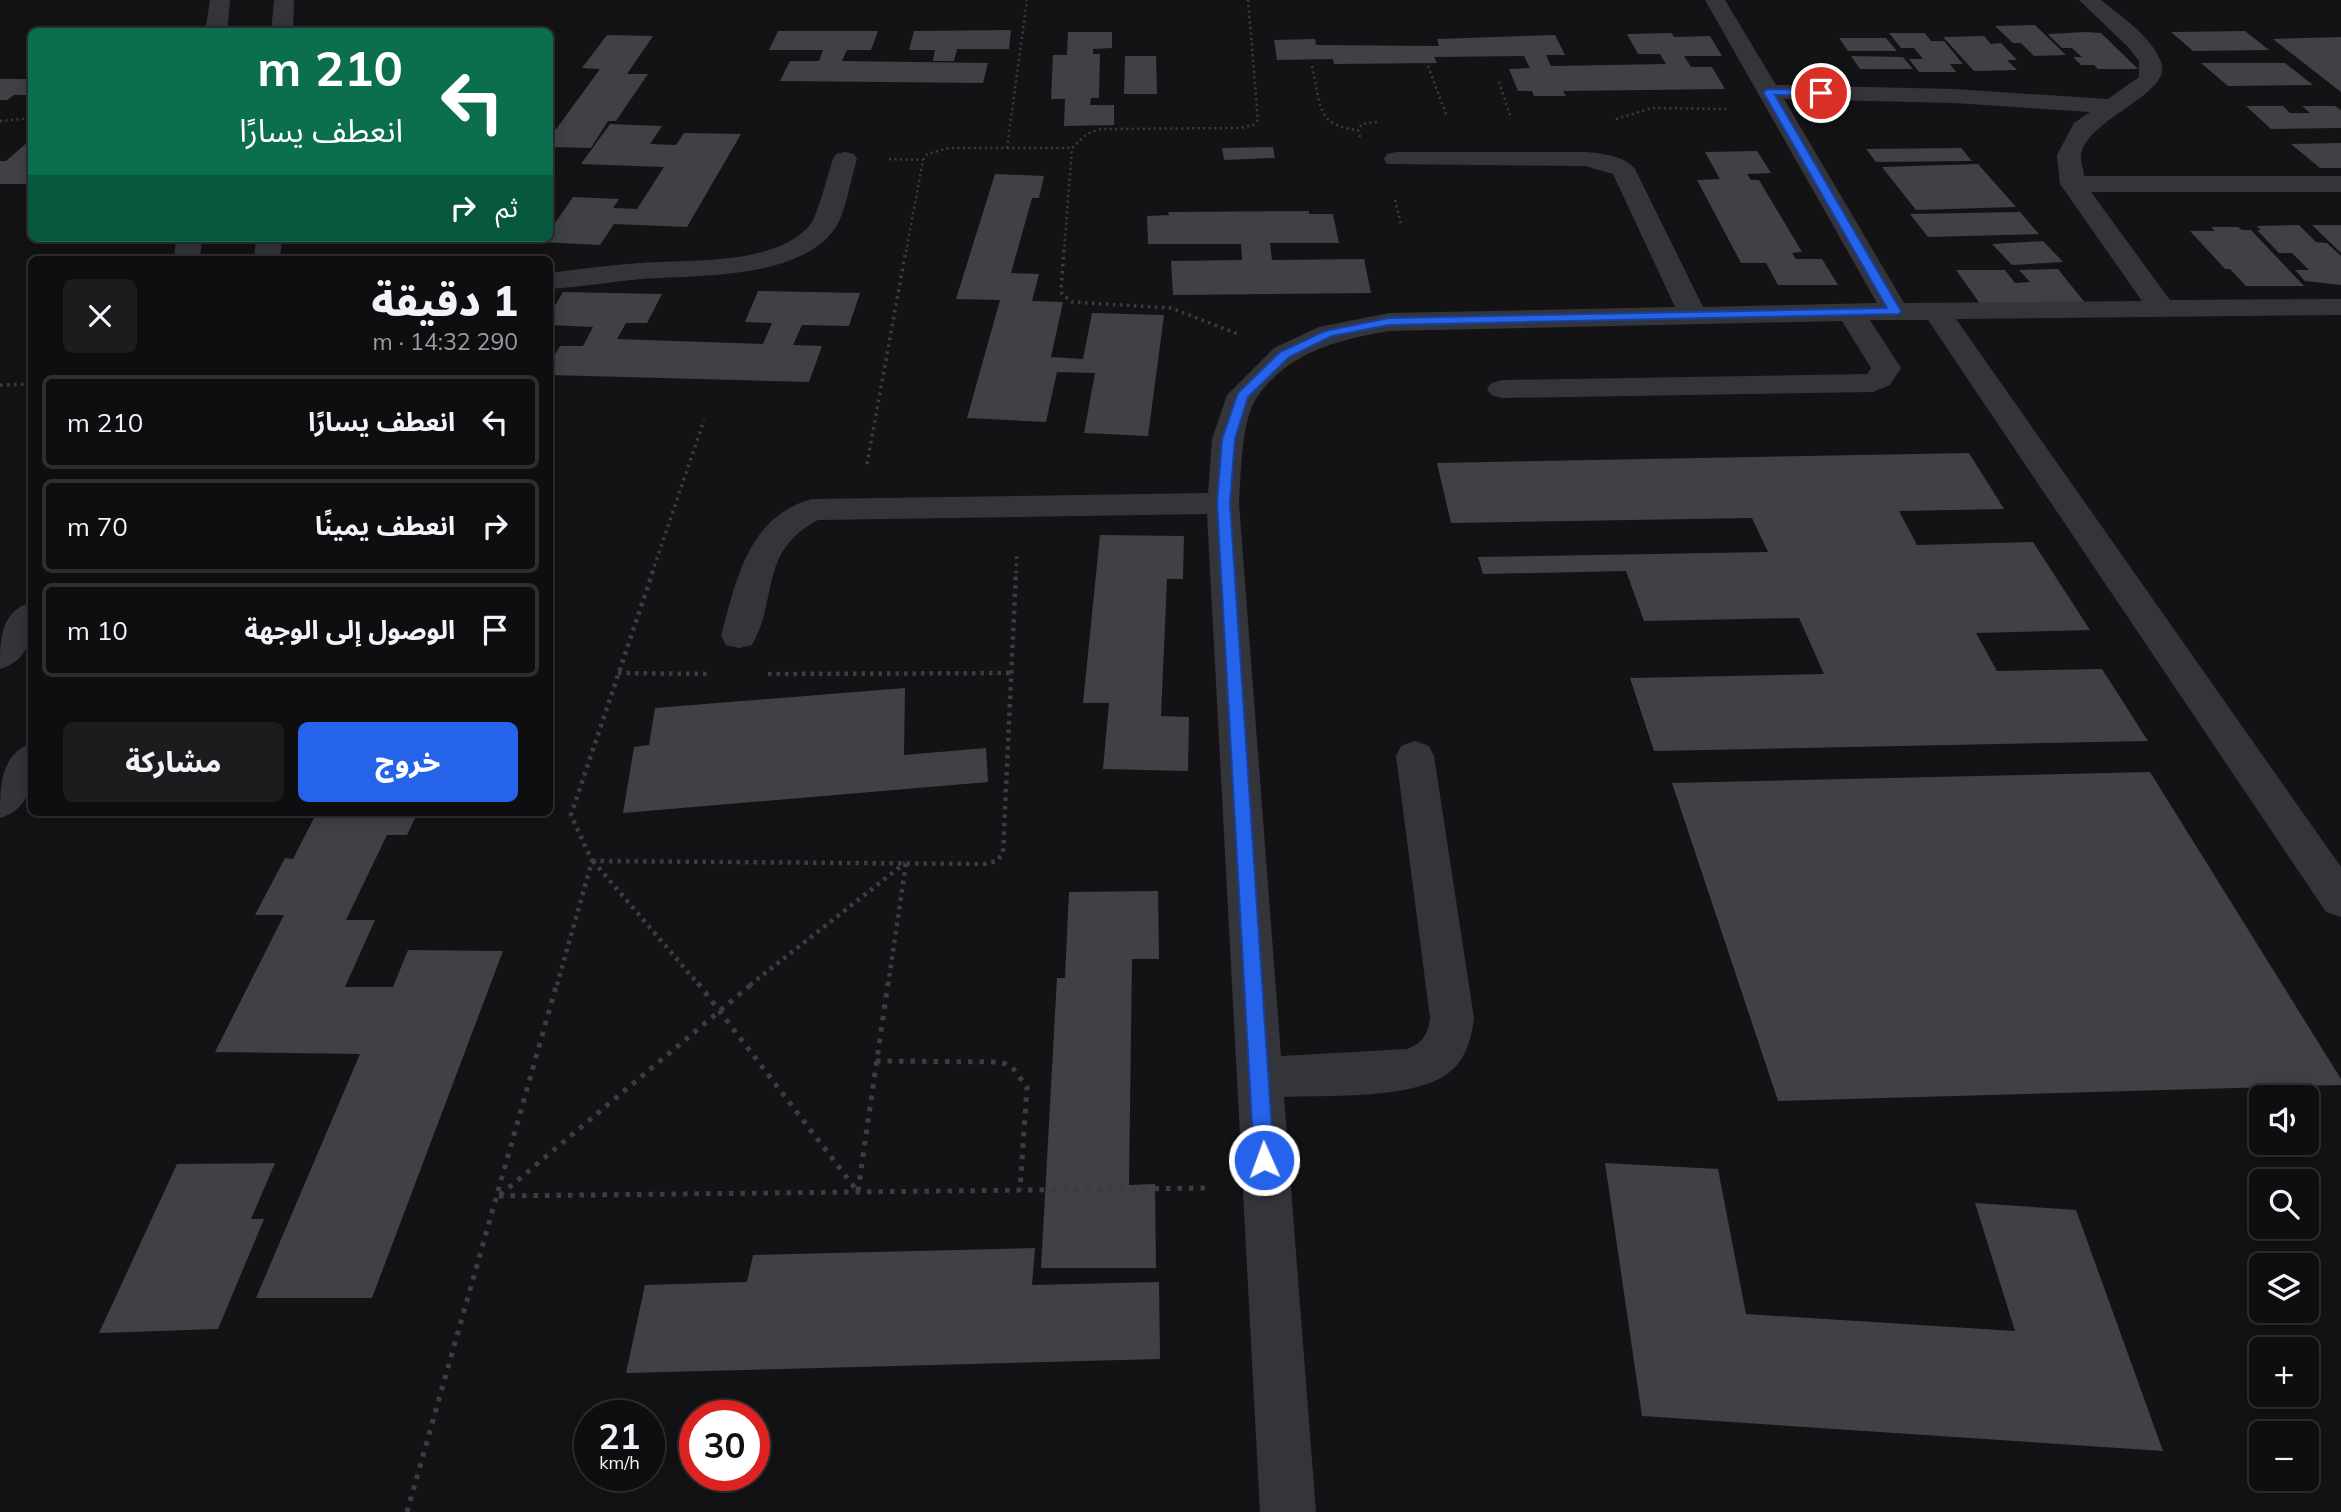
<!DOCTYPE html>
<html lang="ar">
<head>
<meta charset="utf-8">
<style>
	body { margin:0; font-family:Mulish,"Noto Sans Arabic",sans-serif; background:#1c1c1e; color:#f1f3f6; direction:rtl; height:100vh; display:flex; flex-direction:column; font-size:26px; white-space:nowrap }
	* { box-sizing:border-box; margin:0 }
	p { font-size:23px; color:#9b9c9f }
	.icon { flex:none; width:38px; height:38px; fill:none; stroke:currentColor; stroke-width:2; stroke-linecap:round; stroke-linejoin:round }
	.map { position:relative; flex:1; overflow:hidden; direction:ltr }
	.sheet { position:absolute; left:28px; top:256px; width:525px; height:560px; display:flex; flex-direction:column; background:#0e0e10; border-radius:10px; box-shadow:0 4px 18px #0003,0 0 0 2px #2e2e30; direction:rtl }
	.sheet>* { flex:none }
	.banner { position:absolute; left:28px; top:28px; width:525px; height:214px; border-radius:10px; box-shadow:0 4px 18px #0003,0 0 0 2px #2e2e30; direction:rtl; background:#0b6e4f; color:#fff; overflow:hidden }
	.controls { position:absolute; left:2249px; top:1085px; display:grid; gap:14px }
	.controls a { display:grid; place-items:center; width:70px; height:70px; border-radius:10px; background:#0e0e10; box-shadow:0 4px 18px #0003,0 0 0 2px #2e2e30; font-size:35px }
	.speed { position:absolute; left:574px; top:1400px; display:flex; gap:14px; font-size:35px; font-weight:700; text-align:center }
	.speed>* { display:grid; place-content:center; width:91px; height:91px; border-radius:50%; background:#0e0e10; box-shadow:0 4px 18px #0003,0 0 0 2px #2e2e30; line-height:1 }
	.speed small { font-size:18px; font-weight:400 }
	.speed .limit { border:10px solid #d22; background:#fff; color:#111 }
	.pin { position:absolute; display:grid; place-items:center; width:60px; height:60px; color:#fff; margin:-30px; border:4px solid #fff; border-radius:50%; box-shadow:0 2px 7px #0007 }
	.me { position:absolute; width:77px; margin:-38px; rotate:358deg; stroke-linejoin:round; filter:drop-shadow(0 0 5px #0008) }
	.turn { display:flex; align-items:center; gap:24px; height:147px; padding:0 35px; font-size:32px }
	.turn .icon { width:91px; height:91px; stroke-width:2.5 }
	.turn b { display:block; font-size:49px; line-height:60px }
	.then { display:flex; align-items:center; height:66px; padding:0 35px; background:#0003; gap:14px; font-size:26px }
	.round { display:grid; place-items:center; flex:none; width:74px; height:74px; border-radius:10px; background:#1c1c1e }
	.summary { display:flex; align-items:center; justify-content:space-between; height:119px; padding:0 35px }
	h1 { font-size:42px; font-weight:800; line-height:52px }
	.primary-button { display:flex; gap:14px; margin-top:auto; padding:14px 35px }
	.primary-button a { flex:1; height:80px; border-radius:10px; background:#2563eb; color:#fff; font-size:28px; font-weight:800; line-height:80px; text-align:center }
	.primary-button a+a { background:#1c1c1e; color:#f1f3f6 }
	ul { padding:0; list-style:none }
	li { display:flex; align-items:center; gap:21px; height:94px; margin:0 14px 10px; padding:0 21px; border:4px solid #2e2e30; border-radius:10px }
	li div { flex:1 }
	li b { display:block; font-size:26px }
	li em { font-style:normal }
	.map>svg:first-child { display:block }
	.building { fill:#3f4145 }
	.lines { fill:none; stroke-linecap:round; stroke-linejoin:round }
	.path-far3 { stroke:#3a3d41; stroke-width:2.5; stroke-dasharray:2 3.5; stroke-linecap:butt }
	.path-far2 { stroke:#3a3d41; stroke-width:3.5; stroke-dasharray:2.5 4.5; stroke-linecap:butt }
	.path-far1 { stroke:#3a3d41; stroke-width:4.5; stroke-dasharray:3.5 5; stroke-linecap:butt }
	.path { stroke:#3a3d41; stroke-width:5; stroke-dasharray:4.5 7; stroke-linecap:butt }
	.minor { fill:#34353a; fill-rule:evenodd }
	.route { fill:#2563eb; stroke:#184099; stroke-width:2 }
</style>
</head>
<body>
<div class="map">
<svg width="2341" height="1512" viewBox="0 0 2341 1512">
	<rect width="100%" height="100%" fill="#131315"/>
	<g class="building">
		<path d="M2035,25L2066,55L2034,56L2021,43H2013L1995,26Z"/>
		<path d="M1011,30L1009,49H957L954,61H933L935,50H909L914,31Z"/>
		<path d="M778,31H878L871,50H847L842,61L988,63L983,83L780,81L790,61H819L823,50H769Z"/>
		<path d="M2245,31L2269,50L2193,51L2171,32Z"/>
		<path d="M1068,32H1112V48L1093,49V54H1100L1099,98H1091L1090,105H1114V125L1064,126L1065,99H1051L1053,55H1067Z"/>
		<path d="M2086,32L2101,33L2138,69H2098L2094,65H2081L2073,57H2082L2072,48H2062L2048,34Z"/>
		<path d="M1672,33L1674,37L1710,36L1722,56H1684L1691,67H1712L1725,89L1563,91L1566,96H1534L1532,91H1518L1509,69L1530,68L1524,56L1434,57L1437,63L1334,64L1333,59L1277,60L1274,40L1315,39L1316,45L1439,46L1437,39L1555,35L1565,55H1546L1551,66L1666,64L1660,54H1638L1627,34Z"/>
		<path d="M1889,33H1925L1931,41H1944L1963,64H1950L1956,72H1919L1909,59H1923L1914,48H1901Z"/>
		<path d="M607,35L653,36L627,74H648L616,121H608L591,148L550,147V134L557,128L600,69L582,68Z"/>
		<path d="M1984,36L1991,44L2001,43L2017,60H2007L2017,70L1974,71L1943,37Z"/>
		<path d="M2341,37V92L2273,39Z"/>
		<path d="M1839,38H1886L1897,51H1848Z"/>
		<path d="M1125,56H1156L1157,94H1124Z"/>
		<path d="M1851,56L1903,57L1913,69H1860Z"/>
		<path d="M2201,63H2285L2313,85L2228,86Z"/>
		<path d="M0,79H32V95H14L7,100H0Z"/>
		<path d="M2246,106H2283L2290,113H2310L2302,106H2335L2341,110V128L2271,129Z"/>
		<path d="M610,124L662,126L650,144L676,145L684,133L741,134L687,227L614,224L600,245L541,242L544,238H550V230L573,197L619,199L613,208L637,209L664,167L581,164Z"/>
		<path d="M29,141L32,184H0V161H6Z"/>
		<path d="M2341,143V168H2320L2291,144Z"/>
		<path d="M1273,147L1275,158L1224,160L1222,148Z"/>
		<path d="M1961,148L1972,161L1876,162L1866,149Z"/>
		<path d="M1757,151L1771,173L1747,174L1751,180H1759L1802,252L1792,253L1796,259H1822L1838,285H1778L1766,263H1741L1697,180L1720,179L1705,152Z"/>
		<path d="M1978,164L2016,207L1916,210L1882,167Z"/>
		<path d="M995,174L1044,176L1039,198H1032L1011,273L1039,274L1032,301L1063,302L1051,357L1083,359L1092,313L1164,315L1148,436L1084,433L1095,373L1057,372L1046,422L967,418L1000,300L956,299Z"/>
		<path d="M1309,211V214H1333L1339,243H1270L1272,260L1364,259L1371,293L1173,295L1171,261L1242,260L1241,244H1148L1147,216L1169,215L1168,212Z"/>
		<path d="M2020,212L2039,234L1928,237L1910,214Z"/>
		<path d="M2299,225L2316,242L2327,243L2341,256V285L2305,281L2295,270H2309L2292,253H2279L2257,230H2261L2257,226Z"/>
		<path d="M2312,225H2341V253Z"/>
		<path d="M2211,227H2238L2242,230H2251L2304,286H2246L2230,269H2225L2190,231H2215Z"/>
		<path d="M2043,241L2063,262L2012,265L1992,244Z"/>
		<path d="M2058,269L2086,304L1981,305L1956,270H2005L2015,283L2030,282L2019,270Z"/>
		<path d="M758,291L860,293L849,326L802,325L793,345L822,346L809,382L550,375V363L560,346H583L593,327L550,325V314L563,292L662,294L647,323H626L617,339L763,344L772,323L745,322Z"/>
		<path d="M1969,453L2004,509L1899,511L1917,545L2033,542L2090,630L1976,633L1997,671L2102,669L2148,741L1654,751L1630,678L1824,674L1799,618L1644,621L1626,571L1483,574L1478,557L1768,552L1752,518L1451,523L1437,463Z"/>
		<path d="M1100,535L1184,536L1183,579H1167L1161,716L1189,717L1188,771L1103,769L1109,703H1083Z"/>
		<path d="M905,688L904,755L986,748L988,782L623,813L634,747L649,745L655,708Z"/>
		<path d="M2150,772L2341,1079V1085L1778,1101L1672,783Z"/>
		<path d="M317,812H418L407,835H387L346,920H375L345,987H393L408,950L503,951L372,1298H256L360,1054L215,1052L284,915H255L285,858L293,859Z"/>
		<path d="M1158,891L1159,959H1132L1129,1185L1155,1184L1156,1268H1041L1057,978H1065L1069,892Z"/>
		<path d="M275,1163L251,1219H264L218,1329L99,1333L177,1164Z"/>
		<path d="M1605,1163L1718,1169L1746,1314L2015,1331L1975,1203L2076,1210L2163,1451L1642,1416Z"/>
		<path d="M1035,1248L1032,1285L1159,1282L1160,1359L626,1373L645,1285L747,1282L753,1255Z"/>
	</g>
	<g class="lines">
		<g class="path-far3">
			<path d="M1312,66C1321,101 1314,126 1358,130"/>
			<path d="M1428,66L1447,117"/>
			<path d="M1499,82L1511,118"/>
			<path d="M1616,119L1652,108L1728,109"/>
			<path d="M0,121L32,118"/>
			<path d="M1360,137L1358,130L1362,124L1377,122"/>
			<path d="M1007,148L1027,0"/>
			<path d="M889,159L923,160"/>
			<path d="M1395,200L1401,225"/>
			<path d="M906,252L923,160L927,154L949,148H1072"/>
			<path d="M1064,252L1072,148L1087,134L1100,129L1241,128L1253,125L1258,120L1248,0"/>
		</g>
		<g class="path-far2">
			<path d="M1064,250L1061,289L1062,294L1072,302L1171,308L1238,334"/>
			<path d="M0,385L32,384"/>
			<path d="M867,464L906,250"/>
			<path d="M652,573L704,420"/>
			<path d="M1016,573L1017,552"/>
		</g>
		<g class="path-far1">
			<path d="M618,673L710,674"/>
			<path d="M768,674L1012,673"/>
			<path d="M592,861L984,864L997,861L1003,853L1016,571"/>
			<path d="M593,861L699,985"/>
			<path d="M557,985L592,861L571,815L653,571"/>
			<path d="M750,985L905,863"/>
			<path d="M888,985L906,863"/>
		</g>
		<g class="path">
			<path d="M698,983L858,1192"/>
			<path d="M876,1061L1001,1062L1012,1067L1027,1087L1020,1190"/>
			<path d="M858,1191L888,983"/>
			<path d="M500,1195L753,983"/>
			<path d="M499,1196L1208,1188"/>
			<path d="M407,1512L557,983"/>
		</g>
		<g class="minor">
			<path d="M210,0H230L227,32H205Z"/>
			<path d="M274,0H294L293,32H271Z"/>
			<path d="M1705,0H1725L1776,85L1954,89L2108,99L2139,77V61L2128,47L2079,0H2101C2122,17 2151,36 2161,62C2174,94 2087,118 2081,155C2080,161 2084,170 2084,176H2341V192H2091L2170,300L2341,299V315L1956,319L2341,867V917L2326,912L1928,320H1870L1901,368L1890,385L1873,392L1502,398L1491,395L1487,389L1491,383L1502,380L1867,374L1871,368L1842,321L1389,331C1338,340 1290,351 1257,397C1241,420 1241,475 1239,503L1281,1056L1407,1049C1423,1043 1428,1034 1430,1018L1396,756L1401,746L1415,741L1429,746L1434,756L1474,1018C1472,1036 1466,1059 1451,1071C1418,1100 1327,1095 1284,1097L1316,1512H1260L1207,514L818,520C758,552 779,598 752,645L739,648L726,645L721,636C736,581 748,516 812,499L1208,493L1212,439L1227,395L1274,348L1319,327L1389,313L1675,307L1613,174L1585,166L1387,164L1384,159L1387,154L1396,152H1585C1600,153 1626,156 1635,169L1703,307L1877,303ZM1784,99L1954,103L2090,112L2074,123L2057,155L2060,184L2142,301L1904,303Z"/>
			<path d="M845,152L854,154L857,159C851,178 845,216 834,230C796,280 696,275 641,279C610,282 580,287 550,289V273C580,269 611,265 641,263C690,259 775,266 810,225C818,215 828,173 833,159L836,154Z"/>
			<path d="M176,238H202L200,259H174Z"/>
			<path d="M256,238H282L280,259H254Z"/>
			<path d="M32,602C32,631 33,659 0,669C0,640 0,611 32,602Z"/>
			<path d="M32,743C32,774 36,807 0,818C0,787 0,754 32,743Z"/>
		</g>
	</g>
	<path class="route" d="M1768,89L1821,90L1826,93L1821,96L1775,95L1901,311L1899,314L1389,325L1332,336L1289,357L1248,397L1235,439L1230,503L1274,1160L1271,1167L1264,1169L1257,1167L1254,1160L1217,503L1222,439L1238,393L1280,352L1325,331L1389,318L1887,308L1763,92Z"/>
</svg>
<div class="controls">
<a><svg class="icon" aria-label="sound" viewBox="0 0 24 24"><path d="M4 9h4l5-4v14l-5-4H4zM17 9q2 3 0 6"/></svg></a>
<a><svg class="icon" aria-label="search" viewBox="0 0 24 24"><circle cx="10" cy="10" r="6"/><path d="M15 15l6 6"/></svg></a>
<a><svg class="icon" aria-label="layers" viewBox="0 0 24 24"><path d="M12 4l9 5-9 5-9-5zM3 14l9 5 9-5"/></svg></a>
<a>+</a>
<a>−</a>
</div>
<div class="speed"><div>21<small>km/h</small></div><div class="limit">30</div></div>
<div class="pin" style="left:1821px;top:93px;background:#d93025"><svg class="icon" aria-label="arrive" viewBox="0 0 24 24"><path d="M6 21V4h12l-3 4 3 4H6"/></svg></div>
<svg class="me" style="left:1264px;top:1160px" viewBox="-20 -20 40 40"><circle r="17" fill="#2563eb" stroke="#fff" stroke-width="3"/><path d="M0-11L8 9 0 5-8 9z" fill="#fff"/></svg>
<div class="banner">
<div class="turn"><svg class="icon" aria-label="left" viewBox="0 0 24 24"><path d="M17 20v-9H6M10 6l-5 5 5 5"/></svg><div><b>210 m</b>انعطف يسارًا</div></div>
<div class="then">ثم<svg class="icon" aria-label="right" viewBox="0 0 24 24"><path d="M7 20v-9h11M14 6l5 5-5 5"/></svg></div>
</div>
<section class="sheet">
<div class="summary"><div><h1>1 دقيقة</h1><p>290 m · 14:32</p></div><a class="round"><svg class="icon" aria-label="close" viewBox="0 0 24 24"><path d="M6 6l12 12M18 6L6 18"/></svg></a></div>
<ul>
<li><svg class="icon" aria-label="left" viewBox="0 0 24 24"><path d="M17 20v-9H6M10 6l-5 5 5 5"/></svg><div><b>انعطف يسارًا</b></div><em>210 m</em></li>
<li><svg class="icon" aria-label="right" viewBox="0 0 24 24"><path d="M7 20v-9h11M14 6l5 5-5 5"/></svg><div><b>انعطف يمينًا</b></div><em>70 m</em></li>
<li><svg class="icon" aria-label="arrive" viewBox="0 0 24 24"><path d="M6 21V4h12l-3 4 3 4H6"/></svg><div><b>الوصول إلى الوجهة</b></div><em>10 m</em></li>
</ul>
<div class="primary-button"><a>خروج</a><a>مشاركة</a></div>
</section>
</div>
</body>
</html>
